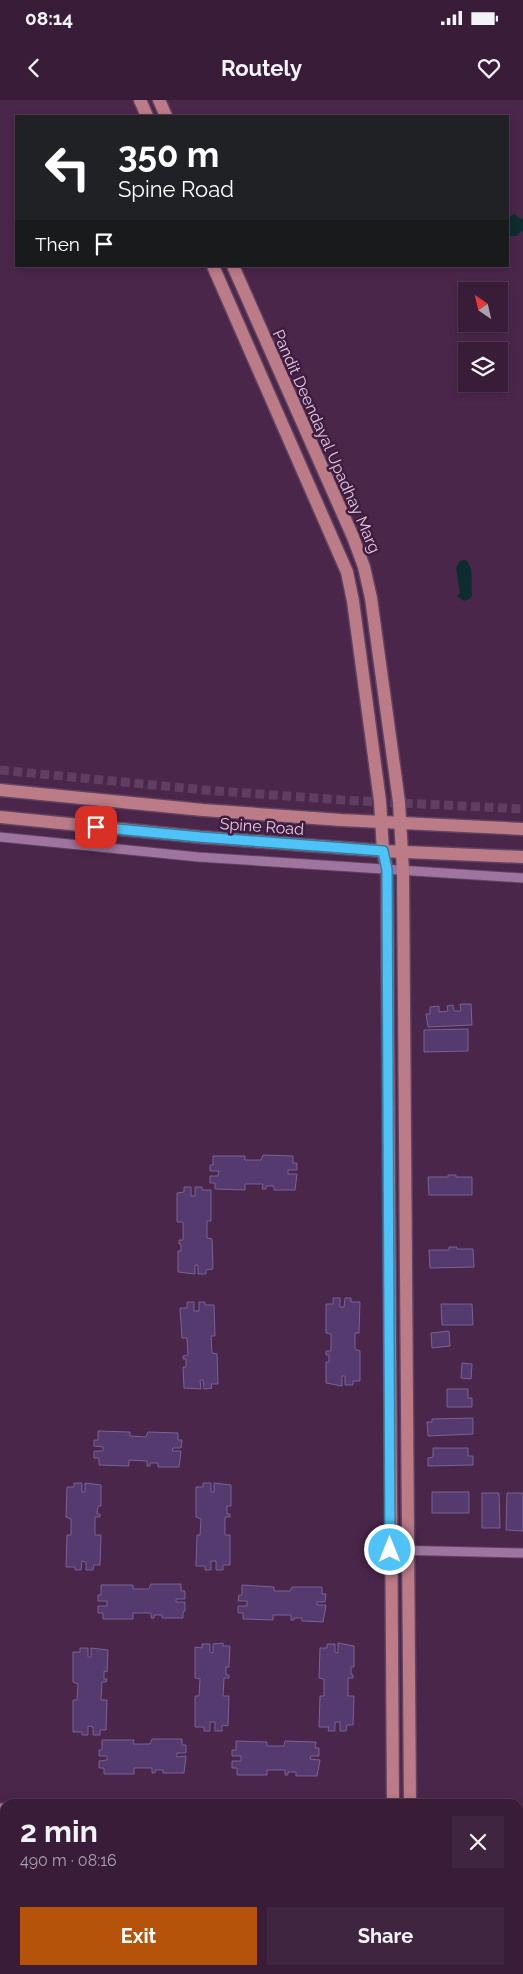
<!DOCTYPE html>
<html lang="en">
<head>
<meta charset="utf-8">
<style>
	body { margin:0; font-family:Raleway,sans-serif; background:#3f2540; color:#f1f3f6; height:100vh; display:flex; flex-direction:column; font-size:19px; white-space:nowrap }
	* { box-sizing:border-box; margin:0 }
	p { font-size:16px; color:#aba1ae }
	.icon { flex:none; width:28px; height:28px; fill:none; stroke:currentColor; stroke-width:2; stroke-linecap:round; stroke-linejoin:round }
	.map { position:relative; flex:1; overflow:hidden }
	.details { position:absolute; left:0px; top:1699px; width:524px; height:176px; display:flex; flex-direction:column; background:#381c38; border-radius:15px 15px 0 0; box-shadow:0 2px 8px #0003,0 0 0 1px #523a53 }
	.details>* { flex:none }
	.guide { position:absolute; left:15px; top:15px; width:494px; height:152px; border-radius:0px; box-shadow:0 2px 8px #0003,0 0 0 1px #523a53; background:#202124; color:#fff; overflow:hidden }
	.needle { width:32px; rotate:326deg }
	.buttons { position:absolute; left:458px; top:182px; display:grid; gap:10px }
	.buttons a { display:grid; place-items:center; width:50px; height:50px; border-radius:0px; background:#381c38; box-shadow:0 2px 8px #0003,0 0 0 1px #523a53; font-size:25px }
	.pin { position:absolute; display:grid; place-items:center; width:42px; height:42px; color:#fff; margin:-21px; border-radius:10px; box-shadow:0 2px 8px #0006 }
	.me { position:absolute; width:55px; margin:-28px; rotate:0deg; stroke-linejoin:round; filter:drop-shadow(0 0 4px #0008) }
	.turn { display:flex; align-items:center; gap:18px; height:105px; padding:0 20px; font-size:22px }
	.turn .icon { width:65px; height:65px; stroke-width:2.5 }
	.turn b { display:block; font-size:35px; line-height:42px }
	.then { display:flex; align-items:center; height:48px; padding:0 20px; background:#0003; gap:10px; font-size:19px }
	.round { display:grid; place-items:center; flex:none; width:52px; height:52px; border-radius:0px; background:#3f2540 }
	.head { display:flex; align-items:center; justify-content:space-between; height:85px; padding:0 20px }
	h1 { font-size:30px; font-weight:700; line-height:38px }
	.cta { display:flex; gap:10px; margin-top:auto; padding:10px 20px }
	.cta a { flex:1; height:58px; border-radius:0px; background:#b45309; color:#fff; font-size:20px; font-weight:700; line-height:58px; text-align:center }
	.cta a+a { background:#3f2540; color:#f1f3f6 }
	.status { display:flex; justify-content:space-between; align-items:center; height:35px; padding:0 25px; background:#381c38; direction:ltr }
	.status svg { height:14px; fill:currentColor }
	header { display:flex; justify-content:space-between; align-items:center; height:65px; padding:0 20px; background:#381c38; font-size:22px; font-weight:700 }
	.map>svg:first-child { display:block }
	.green { fill:#3c643f }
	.water { fill:#0c2c30 }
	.building { fill:#553a70; stroke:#796291 }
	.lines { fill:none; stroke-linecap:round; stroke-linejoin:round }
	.minor-tunnel { stroke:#603e61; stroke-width:9; stroke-dasharray:9 4.5; stroke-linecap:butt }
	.minor-casing { stroke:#614261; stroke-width:11 }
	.major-casing { stroke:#614261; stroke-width:15 }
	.minor { stroke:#9e759f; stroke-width:9 }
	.major { stroke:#bb7b87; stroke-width:12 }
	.route-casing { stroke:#337fa1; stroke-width:12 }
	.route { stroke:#4fc3f7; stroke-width:9 }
	.labels { text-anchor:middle; stroke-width:5; stroke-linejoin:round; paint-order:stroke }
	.street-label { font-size:16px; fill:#e0c9e0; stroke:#3f1c40 }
</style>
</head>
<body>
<div class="status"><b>08:14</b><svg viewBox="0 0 49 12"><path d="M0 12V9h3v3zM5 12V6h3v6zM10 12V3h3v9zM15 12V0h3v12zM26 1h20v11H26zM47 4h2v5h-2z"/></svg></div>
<header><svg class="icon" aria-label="back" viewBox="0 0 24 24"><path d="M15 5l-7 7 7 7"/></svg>Routely<svg class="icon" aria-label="heart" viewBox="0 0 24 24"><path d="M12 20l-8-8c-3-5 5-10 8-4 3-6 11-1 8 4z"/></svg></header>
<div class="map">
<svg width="523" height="1874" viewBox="0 0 523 1874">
	<rect width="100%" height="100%" fill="#4a264b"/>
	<path class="green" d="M519,1795H523V1874H484V1870H519Z"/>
	<g class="water">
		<path d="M514,114L523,120V130L516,136H510L508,134V118Z"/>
		<path d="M466,460C474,467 471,486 472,496L469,499L464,501L457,496L460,493L456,468L460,461Z"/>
	</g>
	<g class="building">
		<path d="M460,904H471L472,925L428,927L426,914H430V907L439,906V912L448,911L447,906L453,905L454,911H461Z"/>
		<path d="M468,929V951L424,952V930Z"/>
		<path d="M263,1055L293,1056V1063H297V1070H288V1074H297L295,1090H274V1086H266V1089H262L263,1084H245V1090L215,1089V1083H210V1076H218L219,1071H210V1065H213V1056H245V1060H261Z"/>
		<path d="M448,1075H456V1077H472V1095H429L428,1077H448Z"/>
		<path d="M184,1087H191V1096H195V1087H202V1090H211V1121H207V1138L212,1139L213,1169L206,1170V1174H198V1165H195V1174L178,1172V1151H181V1144H179V1140H183V1122H177V1093L184,1092Z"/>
		<path d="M449,1147H457V1149H473L474,1167L430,1168L429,1150H449Z"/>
		<path d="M333,1198H340V1207H344L345,1198H351V1202H360L359,1233H355V1249L360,1251V1281H353V1285H345V1276H342V1286L326,1283V1262H329V1255H326V1251H331V1234L326,1233V1204H333Z"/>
		<path d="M187,1202H194V1211H199V1202H205V1205H214L215,1236H211L212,1253L217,1254L218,1284H211L212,1288L204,1289L203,1280H200L201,1289L184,1288L183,1267H186V1259H183V1256L188,1255L187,1238H182L180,1208H187Z"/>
		<path d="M441,1204H472L473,1225H442Z"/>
		<path d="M449,1231L450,1246L432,1248L431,1233Z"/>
		<path d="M462,1263L472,1264L471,1279L461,1278Z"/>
		<path d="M447,1289H468V1298H472V1307H447Z"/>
		<path d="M473,1318V1334L428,1336L427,1322H432V1319Z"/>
		<path d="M98,1331L130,1332V1336L146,1337L148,1332L178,1333V1340H182L181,1348H173L172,1351H181L179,1367H158V1363H150V1366H147V1361L129,1360V1366L99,1365V1358H94V1351H103V1347L94,1346V1340H98Z"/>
		<path d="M433,1348H468V1356H473V1365L428,1366V1358L433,1357Z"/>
		<path d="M74,1383H82V1392H85V1383L101,1385V1406H98L97,1414H100V1417H95V1435H101L100,1465H94L93,1470H86V1462L82,1461L81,1470H75V1467H66L67,1435H71V1419L66,1417L67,1387H74Z"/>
		<path d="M203,1383H211V1392H214V1383L231,1385V1406H227V1414H230V1417H225V1435H230V1465H223V1470H216V1461H211V1470H205V1466H196L197,1435H200L201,1419L196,1417V1387H203Z"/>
		<rect x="432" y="1392" width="37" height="21"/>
		<path d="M482,1393H499L500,1428H482Z"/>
		<path d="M507,1393H523V1431L506,1430Z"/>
		<path d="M151,1484H181V1491H185V1499H176V1502H185V1511L183,1512V1518H162V1515H154V1518H151V1513H133V1519H103V1513H98V1506H107V1501H98V1495H101V1485H133V1489H149Z"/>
		<path d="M242,1485L274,1487V1491H290L292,1487H322V1494H326L325,1502H317V1505H326L323,1522L302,1521V1518H294V1520H291V1515H273V1520L243,1519V1513H238V1506H247V1501H238L239,1495H242Z"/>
		<path d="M223,1543V1546H230L229,1567H226V1575H229V1578H224L223,1596H229L228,1626L222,1625V1631H215V1622H210V1631H204V1627H195V1596H199L200,1579L195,1578V1547L202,1548V1544H210V1552L213,1553V1544Z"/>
		<path d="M338,1543L354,1546V1567H351V1574L353,1575V1578H348V1596H354L353,1625H347L346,1631H340V1622H335V1631H328L329,1627H319L320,1596H324V1579L319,1578L320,1548H327V1544H335V1552L338,1553Z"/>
		<path d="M80,1548H88V1557H91V1548L108,1550L107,1572L104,1571V1579H107L106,1582H102L101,1600H107L106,1630H100V1635H93V1627L88,1626V1635H82V1632H73V1600H77L78,1584L73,1582V1552H80Z"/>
		<path d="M152,1639H182V1645H186V1653H177V1657L186,1656L184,1673H163V1670H155V1673H152V1668H134V1674H104V1668H99V1661L107,1660V1656H99V1650H102V1640H134L133,1644H150Z"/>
		<path d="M236,1641L267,1642V1646H284L285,1641L316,1642L315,1648H319V1656H311L310,1659L320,1660L317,1676H296V1672H288V1675H285V1670H267V1675H237V1668H232V1661H241V1656H232V1650H236Z"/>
		<rect x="156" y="1870" width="34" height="4"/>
		<path d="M230,1870H309V1871H307V1874H221L230,1873Z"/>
	</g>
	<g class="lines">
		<path class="minor-tunnel" d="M0,670L205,690L342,700L523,709"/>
		<g class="minor-casing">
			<g id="minor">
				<path d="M0,737L198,757L523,778"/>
				<path d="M390,1450L523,1453"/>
				<path d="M0,1708H5"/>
				<path d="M0,1729H5"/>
				<path d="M0,1819L3,1874"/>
				<path d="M32,1874V1870"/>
			</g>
		</g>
		<g class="major-casing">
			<g id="major">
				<path d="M140,0L147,16"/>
				<path d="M159,0L166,16"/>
				<path d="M213,166L347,472L353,501L380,701L383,751L387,770L393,1704"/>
				<path d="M233,166L353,437L364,467L371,498L399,702L403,771L410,1704"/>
				<path d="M0,690L203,710L341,720L523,729"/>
				<path d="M0,717L200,737L383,751L523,757"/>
				<path d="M395,1870V1874"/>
				<path d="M412,1870V1874"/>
			</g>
		</g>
		<use href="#minor" class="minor"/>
		<use href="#major" class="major"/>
	</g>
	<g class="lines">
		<g class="route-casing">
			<path id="route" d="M96,727L200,737L383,751L387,770L390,1450"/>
		</g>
		<use href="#route" class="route"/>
	</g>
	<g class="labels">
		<g class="street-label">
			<text transform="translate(327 341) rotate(66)" y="6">Pandit Deendayal Upadhay Marg</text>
			<text transform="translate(262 726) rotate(4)" y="6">Spine Road</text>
		</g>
	</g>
</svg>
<div class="buttons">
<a><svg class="needle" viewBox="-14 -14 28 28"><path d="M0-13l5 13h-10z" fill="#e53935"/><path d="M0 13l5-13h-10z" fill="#aba1ae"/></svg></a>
<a><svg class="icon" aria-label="layers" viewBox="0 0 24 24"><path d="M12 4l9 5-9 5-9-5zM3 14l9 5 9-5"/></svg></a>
</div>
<div class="pin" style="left:96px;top:727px;background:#d93025"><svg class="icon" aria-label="arrive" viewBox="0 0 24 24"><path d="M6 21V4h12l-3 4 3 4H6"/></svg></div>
<svg class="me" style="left:390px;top:1450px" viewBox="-20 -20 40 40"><circle r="17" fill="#4fc3f7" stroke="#fff" stroke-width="3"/><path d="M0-11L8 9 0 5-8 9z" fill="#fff"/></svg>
<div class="guide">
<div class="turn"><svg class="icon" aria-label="left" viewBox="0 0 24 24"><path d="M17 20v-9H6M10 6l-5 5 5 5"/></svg><div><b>350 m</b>Spine Road</div></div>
<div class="then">Then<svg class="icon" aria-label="arrive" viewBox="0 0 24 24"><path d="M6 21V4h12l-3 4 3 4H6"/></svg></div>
</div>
<section class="details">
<div class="head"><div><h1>2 min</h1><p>490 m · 08:16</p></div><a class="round"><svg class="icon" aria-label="close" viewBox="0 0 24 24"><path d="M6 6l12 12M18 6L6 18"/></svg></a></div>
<div class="cta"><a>Exit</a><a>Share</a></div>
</section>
</div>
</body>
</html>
